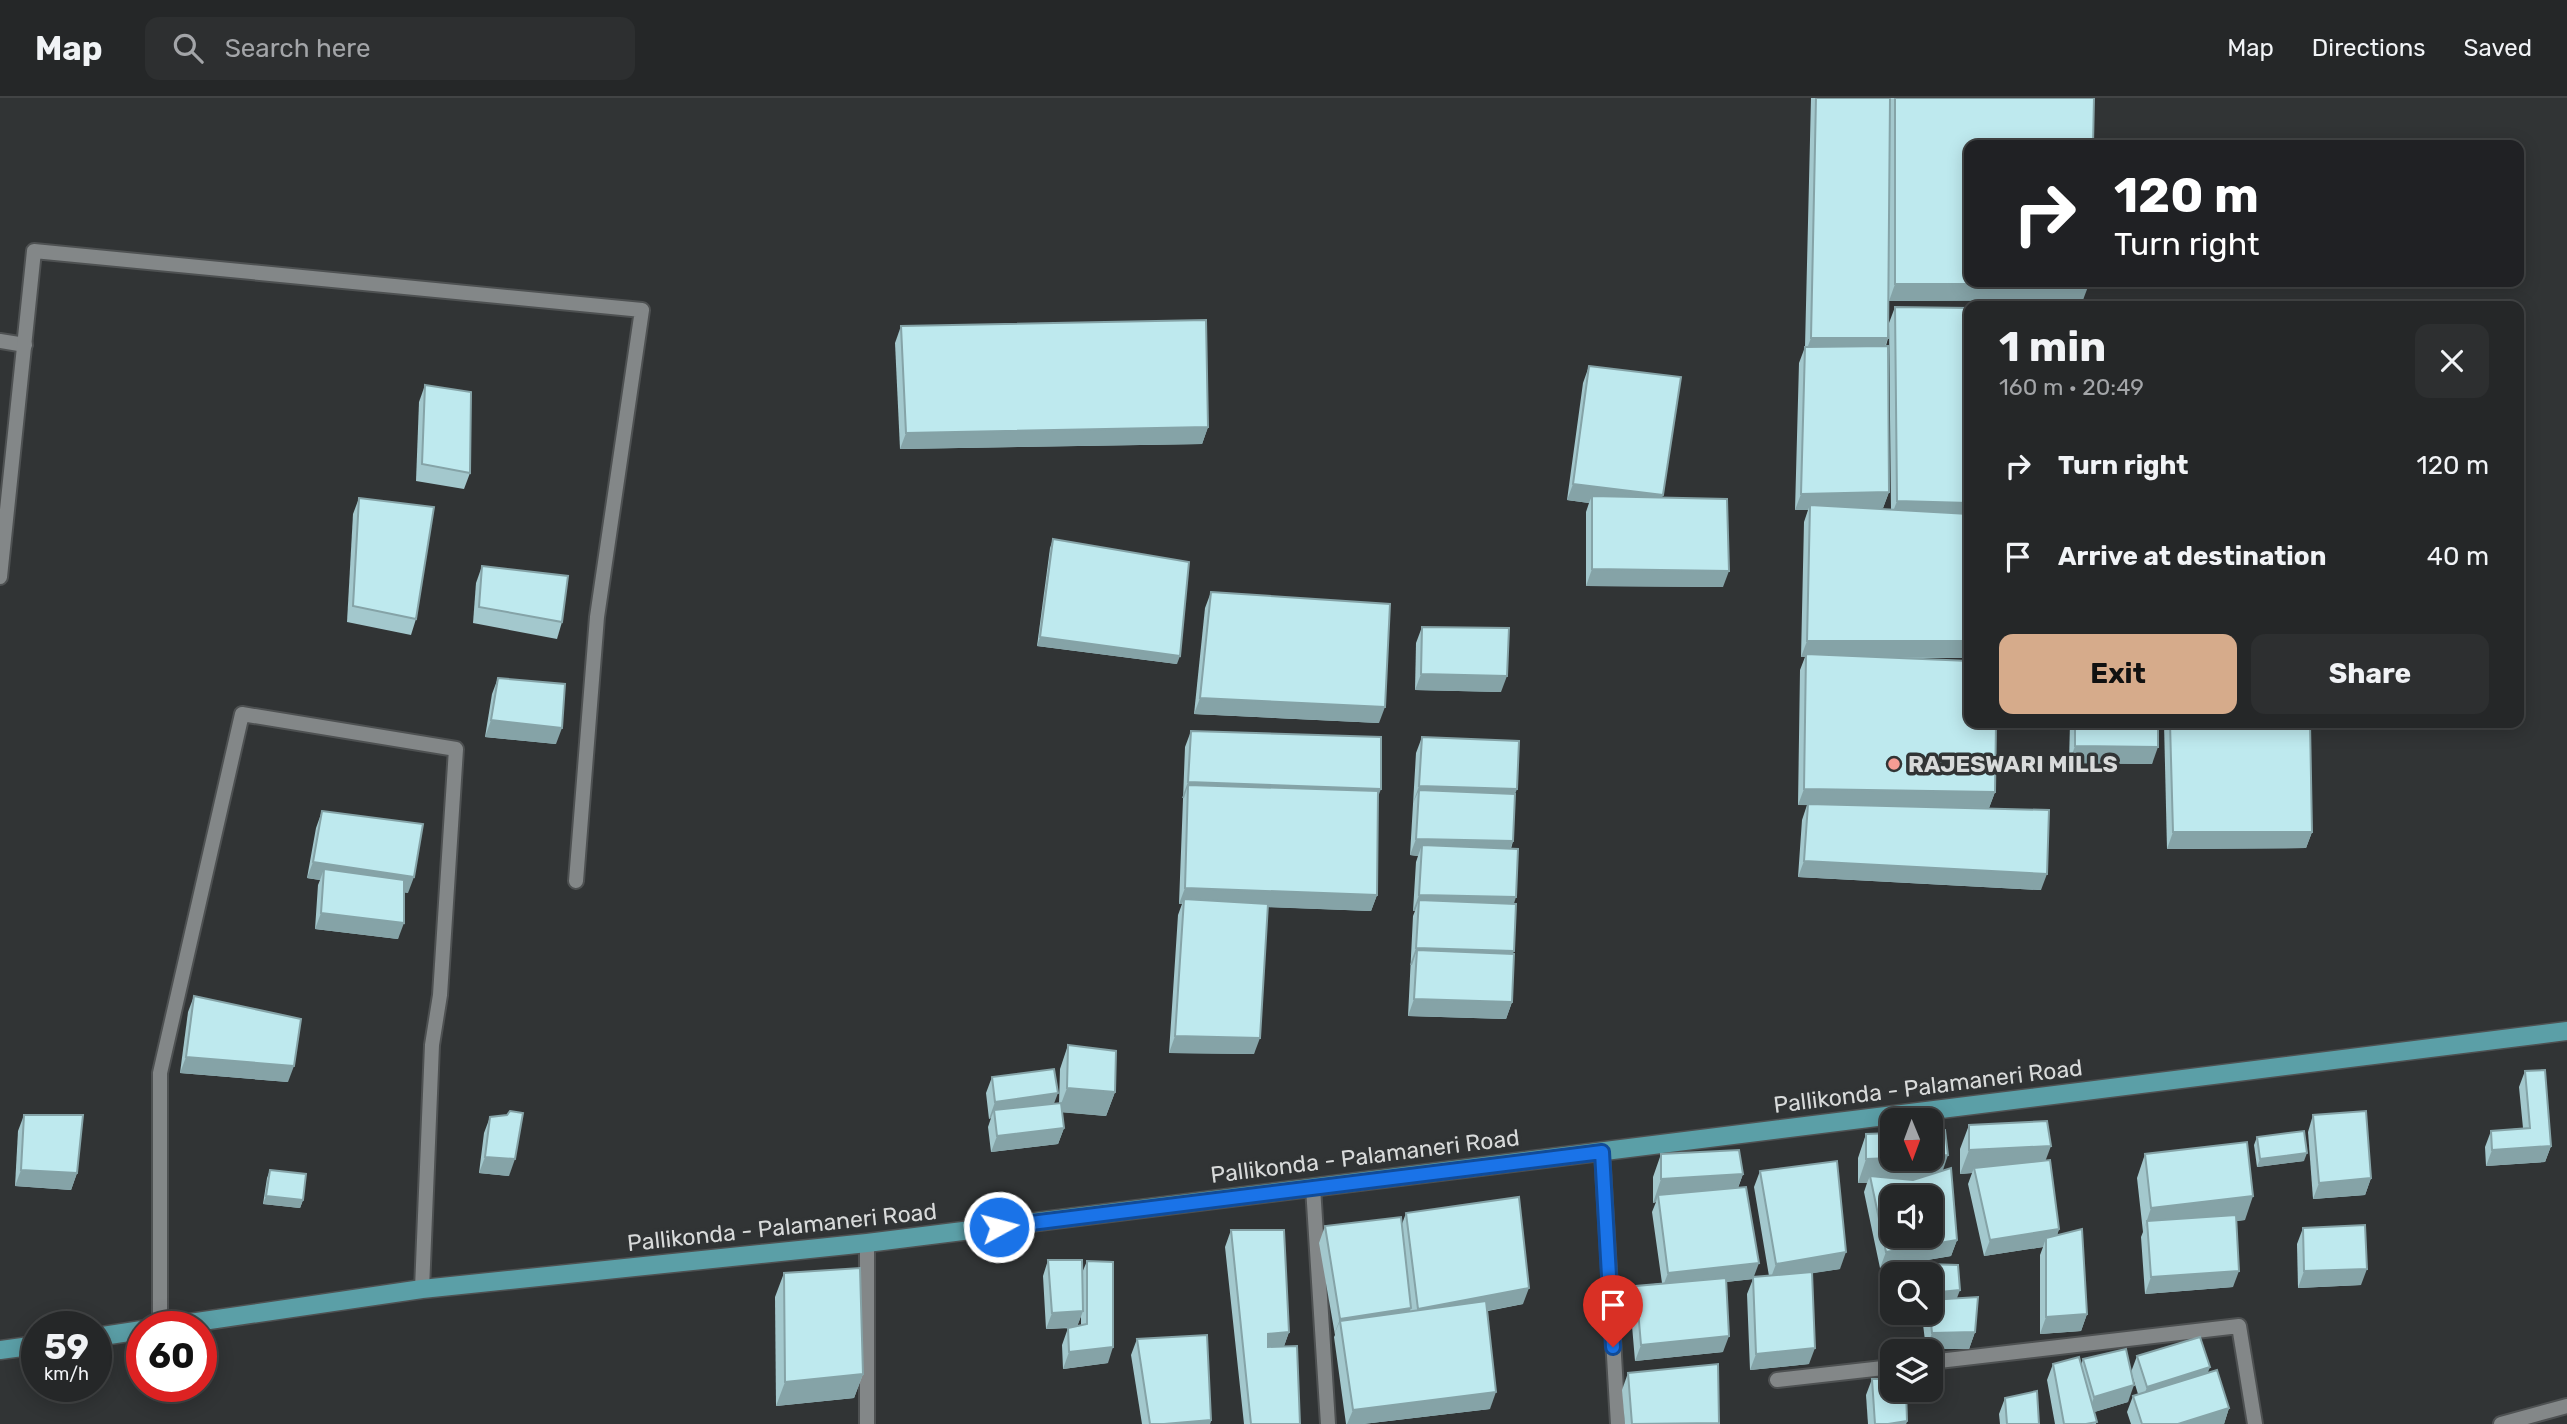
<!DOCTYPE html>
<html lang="en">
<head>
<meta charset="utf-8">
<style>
	body { margin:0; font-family:Rubik,sans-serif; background:#2d2f30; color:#f1f3f6; height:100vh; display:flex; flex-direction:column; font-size:26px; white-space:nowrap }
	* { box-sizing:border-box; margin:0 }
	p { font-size:23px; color:#a3a5a8 }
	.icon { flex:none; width:38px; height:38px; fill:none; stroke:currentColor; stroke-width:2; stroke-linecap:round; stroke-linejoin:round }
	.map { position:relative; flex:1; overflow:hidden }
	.sheet { position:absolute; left:1964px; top:203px; width:560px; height:427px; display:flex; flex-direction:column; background:#252728; border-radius:14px; box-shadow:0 4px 18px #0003,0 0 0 2px #424445 }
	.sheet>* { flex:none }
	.guide { position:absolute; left:1964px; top:42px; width:560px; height:147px; border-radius:14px; box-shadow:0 4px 18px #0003,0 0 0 2px #424445; background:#202124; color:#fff; overflow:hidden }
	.needle { width:46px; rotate:179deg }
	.buttons { position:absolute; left:1880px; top:1010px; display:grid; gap:14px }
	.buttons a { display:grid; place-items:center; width:63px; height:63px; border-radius:14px; background:#252728; box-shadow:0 4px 18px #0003,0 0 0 2px #424445; font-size:35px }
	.speed { position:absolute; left:21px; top:1213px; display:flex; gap:14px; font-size:35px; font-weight:700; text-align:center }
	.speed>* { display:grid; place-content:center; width:91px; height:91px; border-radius:50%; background:#252728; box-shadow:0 4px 18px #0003,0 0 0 2px #424445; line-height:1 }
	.speed small { font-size:18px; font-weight:400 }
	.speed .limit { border:10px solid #d22; background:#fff; color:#111 }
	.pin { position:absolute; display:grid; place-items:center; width:60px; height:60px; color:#fff; margin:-72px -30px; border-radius:50% 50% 50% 0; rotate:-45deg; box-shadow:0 0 7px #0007 }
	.pin .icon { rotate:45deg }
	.me { position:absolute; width:77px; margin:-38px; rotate:83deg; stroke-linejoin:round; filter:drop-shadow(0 0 5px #0008) }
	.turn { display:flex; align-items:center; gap:24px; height:147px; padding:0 35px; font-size:32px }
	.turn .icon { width:91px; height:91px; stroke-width:2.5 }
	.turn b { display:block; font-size:49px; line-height:60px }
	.round { display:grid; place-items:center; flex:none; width:74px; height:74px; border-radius:14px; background:#2d2f30 }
	.head { display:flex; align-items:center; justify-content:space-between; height:119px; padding:0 35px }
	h1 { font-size:42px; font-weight:700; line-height:52px }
	.cta { display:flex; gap:14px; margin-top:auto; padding:14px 35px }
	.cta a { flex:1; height:80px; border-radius:14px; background:#d6ab8b; color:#111; font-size:28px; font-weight:700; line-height:80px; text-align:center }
	.cta a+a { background:#2d2f30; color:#f1f3f6 }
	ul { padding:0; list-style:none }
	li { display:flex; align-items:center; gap:21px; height:91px; padding:0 35px }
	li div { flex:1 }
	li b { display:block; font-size:26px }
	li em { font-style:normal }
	header { display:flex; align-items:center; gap:42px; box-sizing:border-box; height:98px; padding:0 35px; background:#252728; border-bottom:2px solid #424445 }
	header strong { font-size:33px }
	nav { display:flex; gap:38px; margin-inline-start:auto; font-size:24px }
	.search { width:490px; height:63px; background:#2d2f30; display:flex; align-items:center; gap:18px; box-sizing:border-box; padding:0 24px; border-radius:14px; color:#a3a5a8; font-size:26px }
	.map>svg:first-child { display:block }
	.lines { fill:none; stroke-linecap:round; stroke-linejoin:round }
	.minor-casing { stroke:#4e5152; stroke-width:18 }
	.primary-casing { stroke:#4e5152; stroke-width:21 }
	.minor { stroke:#838788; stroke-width:14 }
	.primary { stroke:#5b9fa7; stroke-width:18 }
	.wall { fill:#a3c8cd; fill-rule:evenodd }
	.shaded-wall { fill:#85a3a7 }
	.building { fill:#bee9ee; stroke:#85a3a7; stroke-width:2; fill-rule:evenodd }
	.route-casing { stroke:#114b97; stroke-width:18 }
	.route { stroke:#1a73e8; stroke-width:12 }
	.poi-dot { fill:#f59c94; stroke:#313435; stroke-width:2.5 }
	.labels { text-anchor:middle; stroke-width:7; stroke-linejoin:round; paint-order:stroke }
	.poi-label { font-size:23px; font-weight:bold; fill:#d8dada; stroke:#313435; text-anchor:start }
	.street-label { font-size:23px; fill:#d8dada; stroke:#313435 }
</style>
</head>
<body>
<header>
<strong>Map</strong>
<div class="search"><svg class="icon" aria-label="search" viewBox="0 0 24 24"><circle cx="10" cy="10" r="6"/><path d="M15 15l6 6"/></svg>Search here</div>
<nav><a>Map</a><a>Directions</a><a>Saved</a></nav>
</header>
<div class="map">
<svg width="2567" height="1326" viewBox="0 0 2567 1326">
	<rect width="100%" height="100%" fill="#313435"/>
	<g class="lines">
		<g class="minor-casing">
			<g id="minor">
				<path d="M0,243L25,247"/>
				<path d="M0,479L34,153L642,212L597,519L576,783"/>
				<path d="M1602,1053L1618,1326"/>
				<path d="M1313,1089L1328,1326"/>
				<path d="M160,1228V975L242,616L456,651L440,897L432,947L422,1191"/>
				<path d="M1930,1264L2239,1228L2255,1326"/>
				<path d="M1777,1282L1892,1269"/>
				<path d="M867,1326V1145"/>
				<path d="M2501,1326L2567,1308"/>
			</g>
		</g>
		<g class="primary-casing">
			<g id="primary">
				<path d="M169,1228L422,1191L867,1145L2567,933"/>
				<path d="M96,1239L142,1232"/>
				<path d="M0,1252L37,1247"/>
			</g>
		</g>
		<use href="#minor" class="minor"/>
		<use href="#primary" class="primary"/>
	</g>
	<g class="wall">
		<path d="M1811,0H2094L2083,202L1889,203L1888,240L1886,248L1889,394L1883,410L1867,411L1891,412L1889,225L1895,209L1969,210V560H1896L1995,694L1989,710L2041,792L1798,779L1802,722L1807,707H1798L1800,572L1805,559H1801L1804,424L1808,412H1795L1799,265L1805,249Z"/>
		<path d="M901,228L1208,329L1202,346L900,351L895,245Z"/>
		<path d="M1589,268L1663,397L1662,399L1723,489L1586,488V414L1589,405L1567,402L1583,285Z"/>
		<path d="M425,287L470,375L464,391L416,383L419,304Z"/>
		<path d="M359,400L416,521L411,537L347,524L353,416Z"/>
		<path d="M1053,441L1177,566L1037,548L1050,450Z"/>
		<path d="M482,468L562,524L557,541L473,525L476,485Z"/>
		<path d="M1211,494L1379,625L1194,616L1205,510Z"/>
		<path d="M1422,529L1501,594L1415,592L1416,545Z"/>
		<path d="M498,580L556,646L485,639L492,596Z"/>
		<path d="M2070,625H2158L2152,666L2069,665Z"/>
		<path d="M2164,625H2310L2312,734L2306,750L2167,751Z"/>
		<path d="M1191,633L1378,700L1377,797L1371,813L1268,809L1254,956L1169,955L1178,817L1182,806H1179L1185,649Z"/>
		<path d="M1422,639L1515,696L1513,743L1511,751L1514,806L1512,904L1506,921L1408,918L1413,818L1415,813H1413L1416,764L1418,758L1410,757L1416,655Z"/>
		<path d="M322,713L408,795L404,794L398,841L315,831L318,787L320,782L307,780L316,730Z"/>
		<path d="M194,898L288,984L180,975L188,914Z"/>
		<path d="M1068,947L1115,994L1106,1018L1062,1014L1064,1030L1058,1046L991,1054L988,1029L991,1020L989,1021L986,995L992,979L1054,1006L1059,1005L1060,971Z"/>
		<path d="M2525,973L2551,1048L2545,1064L2486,1068L2485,1049L2491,1033L2523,1030L2519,989Z"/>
		<path d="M24,1017L77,1075L71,1092L15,1088L18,1033Z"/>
		<path d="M2313,1017L2371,1080L2365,1097L2313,1101L2308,1034Z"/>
		<path d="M490,1019L509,1078L479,1075L484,1035Z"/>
		<path d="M1969,1027L2045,1063L2059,1131L2057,1137L2087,1216L2081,1233L2040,1236V1157L2043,1149L1984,1158L1968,1086L1972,1075L1960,1076V1051Z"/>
		<path d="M1866,1036L1942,1073L1957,1142L1951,1158L1880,1170L1864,1094L1867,1085H1858V1060Z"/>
		<path d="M2257,1039L2304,1063L2257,1069L2254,1047Z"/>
		<path d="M1661,1056L1743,1076L1738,1090L1754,1179L1769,1178L1754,1089L1760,1073L1840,1171L1812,1175L1809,1266L1750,1272L1747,1196L1753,1181L1726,1184L1723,1254L1635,1263L1630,1204L1636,1188L1662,1185L1652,1114L1656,1104L1653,1105V1079Z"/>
		<path d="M2145,1056L2245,1122L2236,1123L2233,1189L2145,1196L2141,1139L2143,1134L2137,1080Z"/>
		<path d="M270,1072L303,1102L300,1110L263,1106L267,1080Z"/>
		<path d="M1406,1115L1523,1206L1488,1213L1490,1311L1363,1326H1346L1334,1239L1335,1237L1319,1145L1325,1128L1402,1126Z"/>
		<path d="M2303,1130L2361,1187L2298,1190L2297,1146Z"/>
		<path d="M1231,1132L1289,1234L1284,1248L1300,1326H1244L1225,1149Z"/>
		<path d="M1048,1162L1082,1175L1087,1163L1108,1265L1063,1271L1062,1247L1068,1230H1071L1046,1231L1043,1178ZM1081,1218V1228H1077Z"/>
		<path d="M1925,1166L1957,1201L1975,1234L1969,1251H1926L1922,1218L1924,1214H1930V1176H1922Z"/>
		<path d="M784,1175L863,1276L854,1300L776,1308L775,1199Z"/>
		<path d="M1137,1241L1211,1322L1210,1326H1142L1131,1257Z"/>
		<path d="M2137,1258L2207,1275L2229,1310L2224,1326H2131L2127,1314L2133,1298L2138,1296L2132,1277L2128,1304L2094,1314L2096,1326H2055L2047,1282L2053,1266L2081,1267L2083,1261L2131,1274Z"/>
		<path d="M1628,1275L1719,1326H1625L1622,1292Z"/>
		<path d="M1872,1281L1907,1323L1906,1326H1868L1866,1297Z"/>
		<path d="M2005,1300L2039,1326H2000L1999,1316Z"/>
	</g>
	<g class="shaded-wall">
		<path d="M1895,186H2089L2083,202L1889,203Z"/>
		<path d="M1811,240H1888L1882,256H1805Z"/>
		<path d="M1208,329L1202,346L900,351L906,335Z"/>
		<path d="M1573,386L1663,397L1657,413L1592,398L1589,405L1567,402Z"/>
		<path d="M1889,394L1883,410L1810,412V407L1808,412H1795L1801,396Z"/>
		<path d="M1897,403L1969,405V421L1891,419Z"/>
		<path d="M1592,471L1729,473L1723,489L1586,488Z"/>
		<path d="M1040,539L1180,558L1177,566L1037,548Z"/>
		<path d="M1807,543H1969V560L1806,559V556L1805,559H1801Z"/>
		<path d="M1421,576L1507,578L1501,594L1415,592Z"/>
		<path d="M1200,600L1385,609L1379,625L1194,616Z"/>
		<path d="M491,622L562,630L556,646L485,639Z"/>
		<path d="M2075,648L2158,649L2152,666L2069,665Z"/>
		<path d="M1188,684L1381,691L1375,707L1188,687L1184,700H1182Z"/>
		<path d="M1419,688L1517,691L1511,707L1419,692L1413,705Z"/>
		<path d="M1804,691L1995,694L1989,710L1798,707Z"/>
		<path d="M2173,734H2312L2306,750L2167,751Z"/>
		<path d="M1416,741L1513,743L1507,760L1422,747L1418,758L1410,757Z"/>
		<path d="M1804,763L2047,776L2041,792L1798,779Z"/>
		<path d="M313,764L414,779L408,795L323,782L324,771L320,782L307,780Z"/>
		<path d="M1185,790L1377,797L1371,813L1183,806L1184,801L1182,806H1179Z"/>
		<path d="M1419,797L1516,799L1511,815L1419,802L1415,813H1413Z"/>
		<path d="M321,815L404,825L398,841L315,831Z"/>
		<path d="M1416,850L1514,853L1508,870L1417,852L1412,867H1410Z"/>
		<path d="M1414,901L1512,904L1506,921L1408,918Z"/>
		<path d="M1175,938L1260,940L1254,956L1169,955Z"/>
		<path d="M186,959L294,968L288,984L180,975Z"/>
		<path d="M1067,990L1115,994L1106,1018L1058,1014Z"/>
		<path d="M1058,995L1052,1011L994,1012L991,1020L989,1021L995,1004Z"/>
		<path d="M1064,1030L1058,1046L991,1054L997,1038Z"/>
		<path d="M2051,1048L2042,1072L1974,1070L1972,1075L1960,1076L1969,1052Z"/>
		<path d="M2551,1048L2545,1064L2486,1068L2492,1052Z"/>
		<path d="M2307,1055L2304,1063L2257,1069L2260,1061Z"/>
		<path d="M1948,1057L1940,1081L1871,1084L1870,1078L1867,1085H1858L1866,1061L1892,1060H1930V1058Z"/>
		<path d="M485,1059L515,1061L509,1078L479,1075Z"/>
		<path d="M21,1072L77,1075L71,1092L15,1088Z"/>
		<path d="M1743,1076L1734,1100L1658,1097L1656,1104L1653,1105L1661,1081Z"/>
		<path d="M2371,1080L2365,1097L2313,1101L2319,1085Z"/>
		<path d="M266,1098L303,1102L300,1110L263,1106Z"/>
		<path d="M2253,1098L2245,1122L2148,1133L2147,1123L2143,1134L2151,1110Z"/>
		<path d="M2059,1131L2054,1147L2046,1140L2043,1149L1984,1158L1990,1142Z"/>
		<path d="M1957,1142L1951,1158L1880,1170L1886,1154Z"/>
		<path d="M1846,1154L1840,1171L1770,1182L1776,1166Z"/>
		<path d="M1759,1165L1753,1181L1662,1191L1668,1175Z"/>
		<path d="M2367,1171L2361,1187L2298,1190L2304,1173Z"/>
		<path d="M2239,1173L2233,1189L2145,1196L2151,1179Z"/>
		<path d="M1529,1190L1523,1206L1412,1227L1418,1211Z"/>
		<path d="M1960,1192L1954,1208L1930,1211V1195Z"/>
		<path d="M1411,1210L1405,1226L1340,1223L1334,1237L1340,1221Z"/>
		<path d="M1083,1213L1077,1229L1046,1231L1052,1215Z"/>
		<path d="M2087,1216L2081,1233L2040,1236L2046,1219Z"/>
		<path d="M1289,1234L1283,1251L1262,1252L1268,1236Z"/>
		<path d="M1975,1234L1969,1251H1926L1932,1235Z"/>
		<path d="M1729,1238L1723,1254L1635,1263L1641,1247Z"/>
		<path d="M1113,1249L1108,1265L1063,1271L1069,1254Z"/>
		<path d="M1815,1250L1809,1266L1750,1272L1756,1256Z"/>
		<path d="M2210,1269L2204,1285L2141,1305L2147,1289Z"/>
		<path d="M863,1276L854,1300L776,1308L785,1284Z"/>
		<path d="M2134,1287L2128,1304L2088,1316L2094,1299Z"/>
		<path d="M1496,1294L1490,1311L1363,1326H1347L1353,1312Z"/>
		<path d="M2229,1310L2224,1326H2178Z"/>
		<path d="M1211,1322L1210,1326H1164Z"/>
		<path d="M1907,1323L1906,1326H1888Z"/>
	</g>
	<g class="building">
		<path d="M1816,0H1890L1888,240H1811Z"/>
		<path d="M1895,0H2094L2093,47H1969V184H2089V186H1895Z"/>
		<path d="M1895,209L1969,210V405L1897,403Z"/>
		<path d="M1206,222L1208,329L906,335L901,228Z"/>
		<path d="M1888,248L1889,394L1801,396L1805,249Z"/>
		<path d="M1589,268L1681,279L1663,397L1573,386Z"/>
		<path d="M425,287L471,294L470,375L422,366Z"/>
		<path d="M1592,398L1727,401L1729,473L1592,471Z"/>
		<path d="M359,400L434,409L416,521L353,508Z"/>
		<path d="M1810,407L1969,416V543H1807Z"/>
		<path d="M1053,441L1189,464L1180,558L1040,539Z"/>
		<path d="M482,468L568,478L562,524L479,509Z"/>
		<path d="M1211,494L1390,506L1385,609L1200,600Z"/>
		<path d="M1422,529L1509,530L1507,578L1421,576Z"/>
		<path d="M1806,556L1969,563V625H1996L1995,694L1804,691Z"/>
		<path d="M498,580L565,586L562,630L491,622Z"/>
		<path d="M2075,625H2158V649L2075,648Z"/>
		<path d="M2170,625H2310L2312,734H2173Z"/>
		<path d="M1191,633L1381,639V691L1188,684Z"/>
		<path d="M1422,639L1519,643L1517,691L1419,688Z"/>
		<path d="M1188,687L1378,693L1377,797L1185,790Z"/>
		<path d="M1419,692L1515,696L1513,743L1416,741Z"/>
		<path d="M1808,706L2049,712L2047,776L1804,763Z"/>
		<path d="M322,713L423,726L414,779L313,764Z"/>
		<path d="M1422,747L1518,751L1516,799L1419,797Z"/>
		<path d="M324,771L404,782V825L321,815Z"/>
		<path d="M1184,801L1268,806L1260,940L1175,938Z"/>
		<path d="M1419,802L1516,806L1514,853L1416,850Z"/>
		<path d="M1417,852L1514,856L1512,904L1414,901Z"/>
		<path d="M194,898L301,921L294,968L186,959Z"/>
		<path d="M1068,947L1116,953L1115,994L1067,990Z"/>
		<path d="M1054,971L1058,995L995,1004L992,979Z"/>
		<path d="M2545,972L2551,1048L2492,1052L2491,1033L2530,1030L2525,973Z"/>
		<path d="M1061,1005L1064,1030L997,1038L994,1012Z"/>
		<path d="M510,1013L523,1015L515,1061L485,1059L490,1019L507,1017Z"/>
		<path d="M2366,1013L2371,1080L2319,1085L2313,1017Z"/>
		<path d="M24,1017H83L77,1075L21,1072Z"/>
		<path d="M2047,1023L2051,1048L1969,1052V1027Z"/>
		<path d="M1945,1032L1948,1057L1930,1058V1033Z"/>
		<path d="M2304,1033L2307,1055L2260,1061L2257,1039Z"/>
		<path d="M1892,1035V1060L1866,1061V1036Z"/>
		<path d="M2247,1044L2253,1098L2151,1110L2145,1056Z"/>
		<path d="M1739,1052L1743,1076L1661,1081V1056Z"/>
		<path d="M2050,1062L2059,1131L1990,1142L1974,1070Z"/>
		<path d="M1837,1063L1846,1154L1776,1166L1760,1073Z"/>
		<path d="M1951,1070L1957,1142L1886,1154L1870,1078L1913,1082ZM1892,1099H1930V1138H1892Z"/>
		<path d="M270,1072L306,1076L303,1102L266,1098Z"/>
		<path d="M1746,1089L1759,1165L1668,1175L1658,1097Z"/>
		<path d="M1519,1099L1529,1190L1418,1211L1406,1115Z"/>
		<path d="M2236,1117L2239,1173L2151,1179L2147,1123Z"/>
		<path d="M1401,1119L1411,1210L1340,1221L1325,1128Z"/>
		<path d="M2365,1127L2367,1171L2304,1173L2303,1130Z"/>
		<path d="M2082,1131L2087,1216L2046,1219V1140Z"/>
		<path d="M1231,1132H1284L1289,1234L1268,1236V1249L1297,1248L1300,1326H1251Z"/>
		<path d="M1048,1162H1082L1083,1213L1052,1215Z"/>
		<path d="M1087,1163L1113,1164V1249L1069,1254L1068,1230L1087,1226Z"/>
		<path d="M1925,1166L1958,1167L1960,1192L1930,1195V1176H1926Z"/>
		<path d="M860,1170L863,1276L785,1284L784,1175Z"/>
		<path d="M1812,1174L1815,1250L1756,1256L1753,1179Z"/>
		<path d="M1726,1180L1729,1238L1641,1247L1636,1188Z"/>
		<path d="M1978,1199L1975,1234L1932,1235L1930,1214V1202Z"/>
		<path d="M1486,1203L1496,1294L1353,1312L1340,1223Z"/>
		<path d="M1207,1237L1211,1322L1164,1326H1150L1137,1241Z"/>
		<path d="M2200,1239L2210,1269L2147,1289L2137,1258Z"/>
		<path d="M2126,1251L2134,1287L2094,1299L2083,1261Z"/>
		<path d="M2079,1259L2097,1324L2086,1326H2064L2053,1266Z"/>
		<path d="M1718,1266L1719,1325L1632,1326L1628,1275Z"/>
		<path d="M2217,1272L2229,1310L2178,1326H2142L2133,1298Z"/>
		<path d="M1872,1281H1892V1292H1906L1907,1323L1888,1326H1875Z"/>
		<path d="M2037,1293L2039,1326H2007L2005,1300Z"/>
	</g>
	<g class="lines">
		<g class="route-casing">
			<path id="route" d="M999,1129L1602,1054L1613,1249"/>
		</g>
		<use href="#route" class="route"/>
	</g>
	<circle class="poi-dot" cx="1894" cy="666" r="7"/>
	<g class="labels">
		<g class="poi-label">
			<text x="1908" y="674">RAJESWARI MILLS</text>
		</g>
		<g class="street-label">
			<text transform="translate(1928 988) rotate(-7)" y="8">Pallikonda - Palamaneri Road</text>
			<text transform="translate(1365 1058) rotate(-7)" y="8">Pallikonda - Palamaneri Road</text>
			<text transform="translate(782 1129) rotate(-6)" y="8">Pallikonda - Palamaneri Road</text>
		</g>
	</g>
</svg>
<div class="buttons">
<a><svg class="needle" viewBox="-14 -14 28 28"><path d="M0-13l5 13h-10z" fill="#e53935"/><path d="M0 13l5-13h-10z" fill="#a3a5a8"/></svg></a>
<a><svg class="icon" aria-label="sound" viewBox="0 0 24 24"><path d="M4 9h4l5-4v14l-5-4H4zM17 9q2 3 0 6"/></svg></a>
<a><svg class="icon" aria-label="search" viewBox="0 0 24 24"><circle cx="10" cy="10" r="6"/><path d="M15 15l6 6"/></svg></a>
<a><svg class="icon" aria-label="layers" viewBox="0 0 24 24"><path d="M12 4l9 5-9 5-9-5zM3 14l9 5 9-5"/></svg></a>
</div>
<div class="speed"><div>59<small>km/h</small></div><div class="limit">60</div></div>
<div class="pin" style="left:1613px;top:1249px;background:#d93025"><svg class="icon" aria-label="arrive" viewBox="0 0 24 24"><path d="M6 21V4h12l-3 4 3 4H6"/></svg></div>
<svg class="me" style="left:999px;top:1129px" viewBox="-20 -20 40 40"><circle r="17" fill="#1a73e8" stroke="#fff" stroke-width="3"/><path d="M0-11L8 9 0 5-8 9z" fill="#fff"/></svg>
<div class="guide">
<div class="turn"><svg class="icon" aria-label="right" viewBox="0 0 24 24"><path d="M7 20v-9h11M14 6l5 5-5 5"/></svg><div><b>120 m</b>Turn right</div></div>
</div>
<section class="sheet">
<div class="head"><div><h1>1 min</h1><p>160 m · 20:49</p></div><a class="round"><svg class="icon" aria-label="close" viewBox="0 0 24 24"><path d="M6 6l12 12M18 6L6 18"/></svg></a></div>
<ul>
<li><svg class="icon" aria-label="right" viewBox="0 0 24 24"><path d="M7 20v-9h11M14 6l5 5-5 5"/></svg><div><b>Turn right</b></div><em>120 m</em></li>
<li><svg class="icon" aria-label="arrive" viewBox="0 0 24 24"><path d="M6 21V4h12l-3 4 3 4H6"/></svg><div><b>Arrive at destination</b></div><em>40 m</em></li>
</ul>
<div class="cta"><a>Exit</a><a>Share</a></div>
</section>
</div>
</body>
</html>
